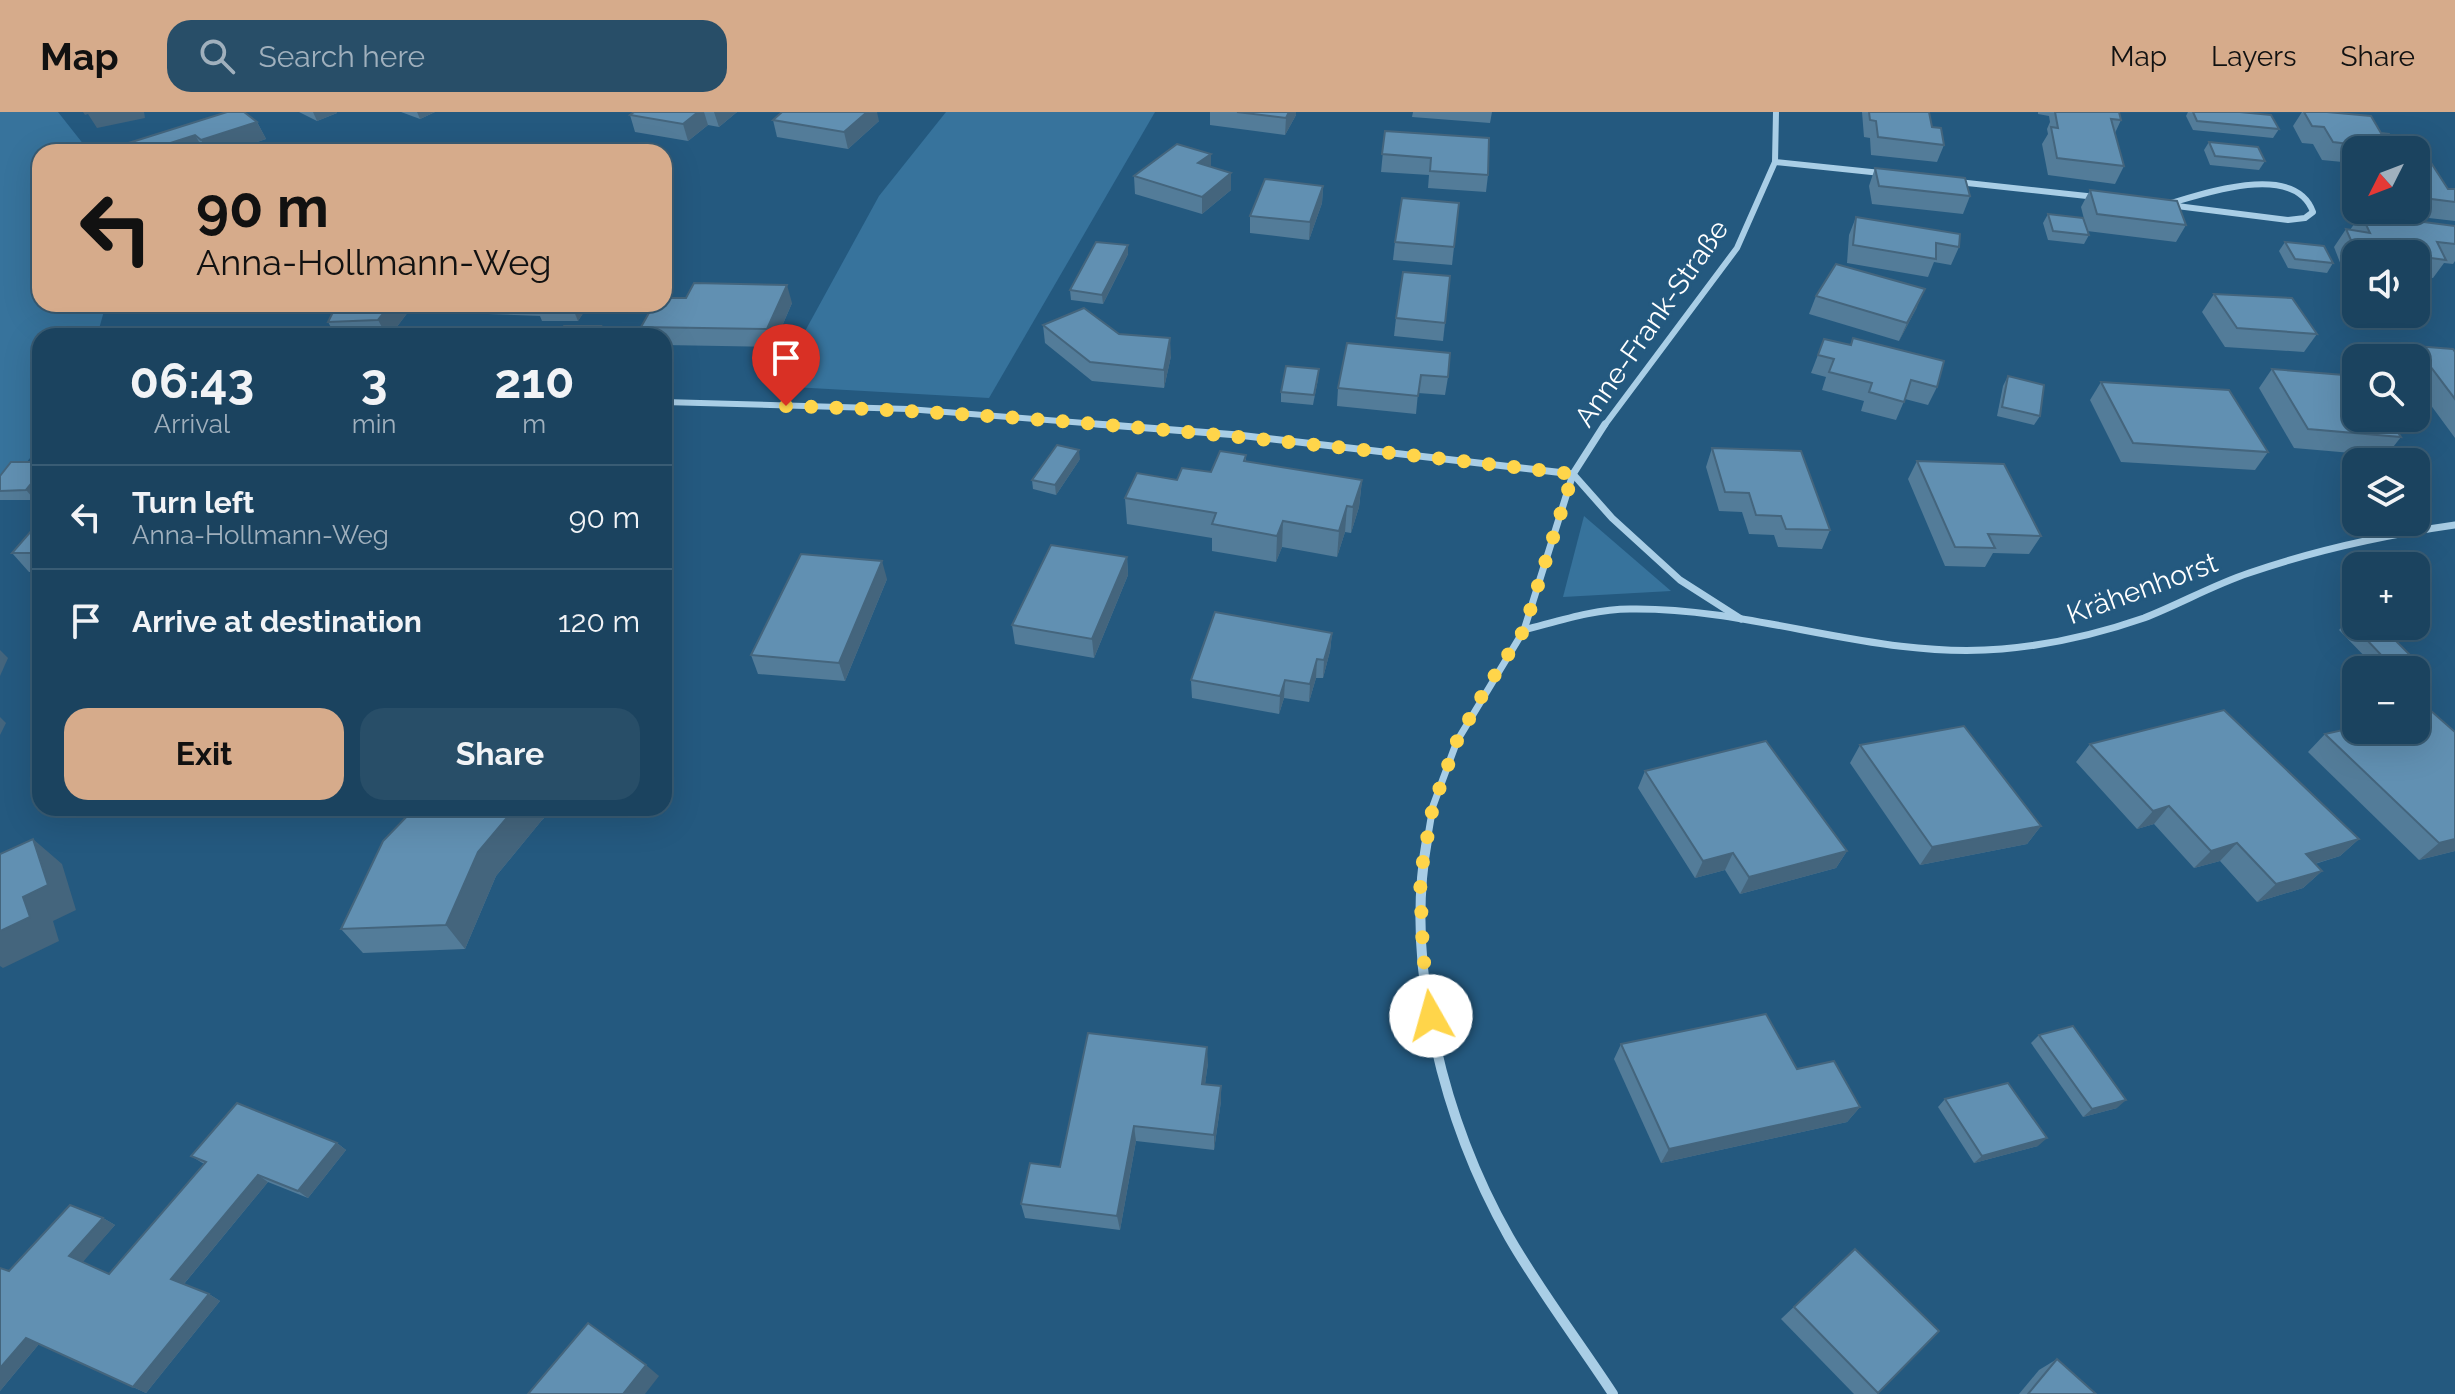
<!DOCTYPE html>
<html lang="en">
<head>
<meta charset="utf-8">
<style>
	body { margin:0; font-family:Raleway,sans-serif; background:#284e68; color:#f1f3f6; height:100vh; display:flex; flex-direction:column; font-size:30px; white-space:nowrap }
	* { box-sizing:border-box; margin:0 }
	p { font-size:26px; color:#a0b0bd }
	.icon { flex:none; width:44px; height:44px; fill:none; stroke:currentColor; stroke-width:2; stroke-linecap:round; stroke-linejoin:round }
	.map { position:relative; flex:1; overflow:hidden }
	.sheet { position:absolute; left:32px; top:216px; width:640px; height:488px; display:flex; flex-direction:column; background:#1b435f; border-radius:24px; box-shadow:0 8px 32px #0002,0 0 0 2px #395c74 }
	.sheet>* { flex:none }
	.guide { position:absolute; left:32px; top:32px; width:640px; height:168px; border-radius:24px; box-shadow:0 8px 32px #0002,0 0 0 2px #395c74; background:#d6ab8b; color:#111; overflow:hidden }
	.needle { width:52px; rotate:228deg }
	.fabs { position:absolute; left:2342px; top:24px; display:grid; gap:16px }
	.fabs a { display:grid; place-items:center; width:88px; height:88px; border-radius:16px; background:#1b435f; box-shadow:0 8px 32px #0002,0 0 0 2px #395c74; font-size:40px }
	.pin { position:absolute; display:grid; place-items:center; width:68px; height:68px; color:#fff; margin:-82px -34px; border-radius:50% 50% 50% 0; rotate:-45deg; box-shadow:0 0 8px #0007 }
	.pin .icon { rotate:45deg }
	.me { position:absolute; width:88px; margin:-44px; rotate:353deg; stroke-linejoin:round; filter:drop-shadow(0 0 6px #0008) }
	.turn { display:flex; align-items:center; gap:28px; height:168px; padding:0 32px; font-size:36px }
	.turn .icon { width:104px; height:104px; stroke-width:2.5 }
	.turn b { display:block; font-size:56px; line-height:68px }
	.eta { display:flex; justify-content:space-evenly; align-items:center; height:136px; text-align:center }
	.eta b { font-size:48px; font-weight:700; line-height:56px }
	.button { display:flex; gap:16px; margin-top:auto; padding:16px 32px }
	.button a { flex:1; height:92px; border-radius:24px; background:#d6ab8b; color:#111; font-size:32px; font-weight:700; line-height:92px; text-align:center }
	.button a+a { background:#284e68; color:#f1f3f6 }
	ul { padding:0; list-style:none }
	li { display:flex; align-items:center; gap:24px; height:104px; padding:0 32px; border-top:2px solid #395c74 }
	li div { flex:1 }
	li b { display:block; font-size:30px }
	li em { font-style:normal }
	header { display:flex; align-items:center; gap:48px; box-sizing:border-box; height:112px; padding:0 40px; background:#d6ab8b; color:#111 }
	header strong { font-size:38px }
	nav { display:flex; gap:44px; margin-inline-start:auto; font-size:28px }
	.search { width:560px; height:72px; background:#284e68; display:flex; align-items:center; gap:20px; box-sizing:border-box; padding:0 28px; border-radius:24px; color:#a0b0bd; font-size:30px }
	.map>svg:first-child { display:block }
	.green { fill:#37739c }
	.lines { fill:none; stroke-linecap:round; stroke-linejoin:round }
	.street-far2 { stroke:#a9cee6; stroke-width:6 }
	.street-far1 { stroke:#a9cee6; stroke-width:7 }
	.street { stroke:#a9cee6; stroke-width:10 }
	.wall { fill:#537c99 }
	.shaded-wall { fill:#44657d }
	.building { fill:#6190b2; stroke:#44657d; stroke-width:2 }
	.route { stroke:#ffd54a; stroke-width:14; stroke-dasharray:0 25.2 }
	.labels { text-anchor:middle; stroke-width:6; stroke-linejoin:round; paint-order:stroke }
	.street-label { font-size:28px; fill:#fff; stroke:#24597f }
</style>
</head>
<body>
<header>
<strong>Map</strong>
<div class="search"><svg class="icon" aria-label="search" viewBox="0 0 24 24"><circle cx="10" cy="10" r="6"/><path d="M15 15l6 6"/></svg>Search here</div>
<nav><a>Map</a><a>Layers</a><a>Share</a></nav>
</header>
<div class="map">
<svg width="2455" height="1282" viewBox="0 0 2455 1282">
	<rect width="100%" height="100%" fill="#24597f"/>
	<g class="green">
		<path d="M0,0H58L88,38L40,40V192H106L97,224H40V333L0,385Z"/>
		<path d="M946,0H1155L989,286L775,274L879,84Z"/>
		<path d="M1584,404L1671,479L1563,485Z"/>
	</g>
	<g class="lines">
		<g class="street-far2">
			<path d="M1775,50L1881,61"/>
			<path d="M1958,70L2096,85"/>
			<path d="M2168,92C2203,82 2295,49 2313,100L2305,106L2288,108L2169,93"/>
			<path d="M664,290L908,297L1122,314"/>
			<path d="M1604,314L1737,136L1775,50L1776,0"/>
		</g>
		<g class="street-far1">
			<path d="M1096,312L1238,323L1573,362"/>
			<path d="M1573,362L1612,406L1680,468L1741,507"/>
			<path d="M1524,518C1559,509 1594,497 1630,497C1756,495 1875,548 2002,537C2050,533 2098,522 2144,506C2180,492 2213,473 2249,461C2316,438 2385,423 2455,413"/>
			<path d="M1427,730L1433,694L1457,629L1524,518L1573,362L1605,312"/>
		</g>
		<path class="street" d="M1427,728C1404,857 1445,1012 1509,1125C1540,1179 1579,1230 1613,1282"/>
	</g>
	<g class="wall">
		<path d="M299,0H337V1L317,9Z"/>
		<path d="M401,0H435L420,7Z"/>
		<path d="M634,0H737L719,15L708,13L688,29L635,20L630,3Z"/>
		<path d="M1210,0H1289L1296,3L1285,23L1210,13Z"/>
		<path d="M1413,0H1492L1490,11L1412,5Z"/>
		<path d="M1862,0H1929L1932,15L1944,33L1937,50L1871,43L1870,26L1864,25Z"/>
		<path d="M2038,0H2119L2121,8L2115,21L2124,54L2115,72L2048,63L2042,32L2048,22L2047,17L2050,10L2049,4L2038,2Z"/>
		<path d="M2188,0H2240L2279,17L2273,26L2193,18L2186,4Z"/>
		<path d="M2302,0H2327L2381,21L2399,38H2403H2356V56L2353,51L2322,48L2313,32L2302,31L2293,14Z"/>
		<path d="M773,8L879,9L848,37L777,25Z"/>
		<path d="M257,10L266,27L226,40H118Z"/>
		<path d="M1385,19L1488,63L1486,80L1428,76L1429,63L1381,60Z"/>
		<path d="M2209,30L2265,49L2259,58L2210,53L2204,38Z"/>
		<path d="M2416,39L2448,77H2455V109L2385,101L2384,98H2416Z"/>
		<path d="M1211,42V55L1231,61V78L1202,102L1135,82L1134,64Z"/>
		<path d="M1875,56L1970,84L1963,102L1872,92L1869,74Z"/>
		<path d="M1323,74L1322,91L1309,128L1250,121V104Z"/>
		<path d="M2090,78L2186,113L2176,130L2087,119L2089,123L2084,132L2048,128L2043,111L2048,102L2087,119L2081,95Z"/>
		<path d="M2361,102L2455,114V149L2453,152L2444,151L2433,166L2416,164V142H2356V155L2341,153L2334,135L2346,117L2350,118Z"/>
		<path d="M1856,105L1959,135L1951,153L1934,150L1928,165L1847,151L1849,123Z"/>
		<path d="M1395,130L1454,135L1452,153L1393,148Z"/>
		<path d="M2285,130L2333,151L2327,161L2288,156L2279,139Z"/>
		<path d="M1128,133V142L1103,192L1071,188L1070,178Z"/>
		<path d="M2214,182L2317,222L2304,240L2225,235L2202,200Z"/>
		<path d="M1816,184L1917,195L1899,229L1809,202Z"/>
		<path d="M792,191L773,235L664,233V224H644L641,215Z"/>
		<path d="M337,192H414L390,224H336L328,210Z"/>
		<path d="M483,192H589L578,209H542L540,204L488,202Z"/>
		<path d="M1396,206L1445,211L1443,229L1394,224Z"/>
		<path d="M1043,213L1119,222L1171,244L1164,276L1092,269L1045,231Z"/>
		<path d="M1824,227L1937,275L1928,293L1905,287L1896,308L1861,299L1864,289L1822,278L1826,265L1811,261Z"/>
		<path d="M1347,231L1448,265L1445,283L1418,281L1416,302L1337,294L1338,276Z"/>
		<path d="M2415,234L2455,240V326L2416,273V246H2406Z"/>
		<path d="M2272,257L2401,325L2386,344L2294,336L2259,276Z"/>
		<path d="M2008,264L2040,304L2034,313L1997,304L2003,274Z"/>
		<path d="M1318,267L1313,293L1281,290V280Z"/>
		<path d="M2101,270L2268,340L2255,358L2121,350L2090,288Z"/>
		<path d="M1712,336L1830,418L1822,437L1778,435L1774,423L1749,422L1742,400L1719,399L1706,355Z"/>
		<path d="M1246,343V350L1362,368L1359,395L1351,421L1345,420L1337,445L1282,435L1276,450L1212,439V426L1127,412L1125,386L1177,368L1211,360Z"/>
		<path d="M1080,347L1056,383L1033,377L1032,368Z"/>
		<path d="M1917,349L2041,424L2029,442L1993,441L1985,455L1945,454L1908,367Z"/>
		<path d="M11,350L35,388H0V364Z"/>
		<path d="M40,410V460H29L12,441Z"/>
		<path d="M1127,445L1128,463L1094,546L1015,532L1012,513Z"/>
		<path d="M887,467L845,569L758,562L751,543Z"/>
		<path d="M2348,508L2410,543L2400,552L2375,555L2339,518Z"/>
		<path d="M1332,521L1330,539L1323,566H1316L1309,590L1284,586L1279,602L1192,586L1191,568Z"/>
		<path d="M2455,620V739L2419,748L2308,640L2325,622Z"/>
		<path d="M2090,632L2359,727L2340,744L2315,752L2322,759L2303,776L2257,790L2220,749L2194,756L2154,712L2137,717L2076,650Z"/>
		<path d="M1860,633L2041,714L2027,732L1920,753L1850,651Z"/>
		<path d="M1645,659L1847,739L1836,756L1740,782L1725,758L1695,766L1638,676Z"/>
		<path d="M415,696H555L542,708L496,764L465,837L363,841L341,817Z"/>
		<path d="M2039,923L2117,996L2083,1005L2031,931Z"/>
		<path d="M1621,932L1797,957L1860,995L1847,1010L1661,1051L1614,947Z"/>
		<path d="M1208,951L1205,972L1221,974V989L1214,1038L1136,1029L1120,1118L1025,1106L1021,1092L1060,1055Z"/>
		<path d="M1945,987L2038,1034L1974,1051L1938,995Z"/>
		<path d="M337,1031L346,1038L308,1086L268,1070L184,1172L209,1182L220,1189L146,1281L39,1232L0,1279V1156L9,1159L103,1106L115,1113L82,1150L109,1162L204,1052L191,1044Z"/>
		<path d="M1855,1137L1878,1281L1877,1282H1854L1781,1207Z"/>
		<path d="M2057,1247L2096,1282H2019L2039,1258Z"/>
	</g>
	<g class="shaded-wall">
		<path d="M83,0H144L145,6L97,16L88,2L85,3Z"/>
		<path d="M313,0H337V1L317,9Z"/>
		<path d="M417,0H435L420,7Z"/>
		<path d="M698,0H704L708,13L688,29L683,12Z"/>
		<path d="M714,0H737L719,15Z"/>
		<path d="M867,0H877L879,9L848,37L844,20Z"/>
		<path d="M1289,0H1296V3L1285,23L1286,6Z"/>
		<path d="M257,10L266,27L226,40H208L201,28Z"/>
		<path d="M195,23L205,40H171L167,32Z"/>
		<path d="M1211,42V59L1198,51Z"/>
		<path d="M1231,61V78L1202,102V85Z"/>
		<path d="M1323,74L1322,91L1309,128L1310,110Z"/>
		<path d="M1128,133V142L1103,192L1102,183Z"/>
		<path d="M787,173L792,191L773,235L767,217Z"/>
		<path d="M1925,177L1917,195L1899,229L1907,211Z"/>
		<path d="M391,192H414L390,224H387L378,208Z"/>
		<path d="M571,192H589L578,209Z"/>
		<path d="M601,214L605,224H596Z"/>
		<path d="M1170,226L1171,244L1164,276V258Z"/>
		<path d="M1079,338L1080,347L1056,383L1055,373Z"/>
		<path d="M40,361V381L35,388L26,378Z"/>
		<path d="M1362,368L1359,395L1351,421L1353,395Z"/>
		<path d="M1347,394L1345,420L1337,445L1339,419Z"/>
		<path d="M1283,409L1282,435L1276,450L1277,424Z"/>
		<path d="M1127,445L1128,463L1094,546L1092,527Z"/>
		<path d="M882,449L887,467L845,569L839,551Z"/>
		<path d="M1332,521L1330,539L1323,566L1324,548Z"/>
		<path d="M0,538L8,546L0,564Z"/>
		<path d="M1317,547L1316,566L1309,590L1310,572Z"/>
		<path d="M1285,568L1284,586L1279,602L1280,584Z"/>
		<path d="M0,605L6,611L0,623Z"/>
		<path d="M2169,694L2154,712L2137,717L2153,699Z"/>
		<path d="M515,696H555L542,708L496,764L465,837L446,813L478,740Z"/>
		<path d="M2041,714L2027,732L1920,753L1932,735Z"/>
		<path d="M33,727L62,752L76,798L53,809L59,829L3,856L0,854V819L23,785Z"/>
		<path d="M2359,727L2340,744L2287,760L2306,742Z"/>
		<path d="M2455,727V739L2419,748L2439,731Z"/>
		<path d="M2237,731L2220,749L2194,756L2211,739Z"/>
		<path d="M1847,739L1836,756L1740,782L1749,765Z"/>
		<path d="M1733,741L1725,758L1695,766L1703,749Z"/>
		<path d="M2322,759L2303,776L2257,790L2276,772Z"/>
		<path d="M1207,935L1208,951L1203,987L1202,972Z"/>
		<path d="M1221,974V989L1214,1038V1023Z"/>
		<path d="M2126,988L2117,996L2083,1005L2092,997Z"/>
		<path d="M1860,995L1847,1010L1661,1051L1669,1037Z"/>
		<path d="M1134,1014L1136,1029L1120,1118L1117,1104Z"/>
		<path d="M2047,1026L2038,1034L1974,1051L1982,1044Z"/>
		<path d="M337,1031L346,1038L308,1086L298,1079Z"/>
		<path d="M258,1063L268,1070L183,1173L171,1167Z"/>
		<path d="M103,1106L115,1113L82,1151L69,1144Z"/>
		<path d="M209,1182L220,1189L146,1281L133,1275Z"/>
		<path d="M26,1226L39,1232L0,1279V1256Z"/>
		<path d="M646,1253L659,1264L645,1282H623Z"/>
	</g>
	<g class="building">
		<path d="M227,0H244L257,10L201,28L195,23L167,32L172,40H118L116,35Z"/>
		<path d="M634,0H698L683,12L630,3Z"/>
		<path d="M782,0H867L844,20L773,8Z"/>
		<path d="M1237,0H1289L1286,6Z"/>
		<path d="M1869,0H1929L1932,15L1941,16L1944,33L1878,25L1876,9L1870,8Z"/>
		<path d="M2055,0H2119L2121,8L2111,7L2124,54L2057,46L2051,15L2058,16Z"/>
		<path d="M2193,0H2240L2271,3L2279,17L2197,9Z"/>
		<path d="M2304,0H2327L2371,4L2381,21L2389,22L2399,38H2403H2367L2365,34L2333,30L2324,15L2312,14Z"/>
		<path d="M1385,19L1489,26L1488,63L1430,59L1431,46L1382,42Z"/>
		<path d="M2209,30L2258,35L2265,49L2215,44Z"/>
		<path d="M1177,32L1211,42L1198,51L1231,61L1202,85L1134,64Z"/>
		<path d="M2416,39L2424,40L2448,77H2455V90L2416,85Z"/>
		<path d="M1875,56L1965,66L1970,84L1879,74Z"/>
		<path d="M1265,67L1323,74L1310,110L1250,104Z"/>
		<path d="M2090,78L2177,89L2186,113L2097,102Z"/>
		<path d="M1402,86L1459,91L1454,135L1395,130Z"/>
		<path d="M2048,102L2083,106L2089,123L2053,119Z"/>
		<path d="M2361,102L2455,114V132L2437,130L2446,148L2416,144V142H2401L2354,135L2346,117L2370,121Z"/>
		<path d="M1856,105L1960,122L1959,135L1936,131V147L1853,133Z"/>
		<path d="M1096,130L1128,133L1102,183L1070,178Z"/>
		<path d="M2285,130L2324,134L2333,151L2295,147Z"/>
		<path d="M1836,152L1925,177L1907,211L1816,184Z"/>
		<path d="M1403,160L1450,164L1445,211L1396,206Z"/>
		<path d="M694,171L787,173L767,217L641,215L654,192H664V186H686Z"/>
		<path d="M2214,182L2292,186L2317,222L2237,216Z"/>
		<path d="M337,192H391L378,208L328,210Z"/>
		<path d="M1084,196L1119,222L1170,226L1164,258L1090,250L1043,213Z"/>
		<path d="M564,214H601L596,224H558Z"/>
		<path d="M1853,226L1944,249L1937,275L1911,268L1904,290L1869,280L1872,271L1829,260L1834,247L1818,243L1824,227L1851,233Z"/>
		<path d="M1347,231L1450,241L1448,265L1421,263L1418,284L1338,276Z"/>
		<path d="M2415,234L2453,237L2455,240V287Z"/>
		<path d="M1286,254L1319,257L1314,283L1281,280Z"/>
		<path d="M2272,257L2356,264V306H2388L2401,325L2308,317Z"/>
		<path d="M2008,264L2044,273L2040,304L2002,295Z"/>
		<path d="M2101,270L2229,278L2268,340L2133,331Z"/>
		<path d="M1057,333L1079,338L1055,373L1032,368Z"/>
		<path d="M1712,336L1801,339L1830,418L1786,417L1781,404L1756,403L1749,381L1725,380Z"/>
		<path d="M1220,339L1246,343L1244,349L1362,368L1353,395L1347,394L1339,419L1283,409L1277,424L1212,412L1216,401L1125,386L1137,361L1177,368L1182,356L1211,360Z"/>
		<path d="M1917,349L2004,352L2041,424L1988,422L1995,436L1955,435Z"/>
		<path d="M11,350H40V361L26,378L0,379V364Z"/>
		<path d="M39,410L40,441H12Z"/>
		<path d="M1051,433L1127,445L1092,527L1012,513Z"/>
		<path d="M801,442L882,449L839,551L751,543Z"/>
		<path d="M1215,500L1332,521L1324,548L1317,547L1310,572L1285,568L1280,584L1191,568Z"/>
		<path d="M2356,507V514H2381L2410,543L2384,546L2348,508Z"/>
		<path d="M2224,598L2359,727L2306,742L2322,759L2276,772L2237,731L2211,739L2169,694L2153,699L2090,632Z"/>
		<path d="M2430,598L2455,620V727L2439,731L2325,622L2356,615V618H2416V601Z"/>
		<path d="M1964,614L2041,714L1932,735L1860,633Z"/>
		<path d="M1766,629L1847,739L1749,765L1733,741L1703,749L1645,659Z"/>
		<path d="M415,696H515L478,740L446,813L341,817L383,729Z"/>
		<path d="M33,727L48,773L23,785L30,805L0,819V742Z"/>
		<path d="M1766,902L1797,957L1834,949L1860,995L1669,1037L1621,932Z"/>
		<path d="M2073,914L2126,988L2092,997L2039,923Z"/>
		<path d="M1088,921L1207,935L1202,972L1221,974L1214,1023L1134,1014L1117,1104L1021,1092L1030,1051L1060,1055Z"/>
		<path d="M2008,971L2047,1026L1982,1044L1945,987Z"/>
		<path d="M237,991L337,1031L298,1079L258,1063L171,1167L209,1182L133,1275L26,1226L0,1256V1156L9,1159L70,1093L103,1106L69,1144L109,1162L206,1050L191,1044Z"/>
		<path d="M1855,1137L1939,1219L1878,1281L1794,1195Z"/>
		<path d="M588,1211L646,1253L623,1282H528Z"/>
		<path d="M2057,1247L2096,1282H2028Z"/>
	</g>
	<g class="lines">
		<path class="route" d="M786,294C1050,302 1311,331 1573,362L1524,518L1484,580L1457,629L1433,694L1420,766L1423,842L1431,904"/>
	</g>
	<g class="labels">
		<g class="street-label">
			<text transform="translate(1651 211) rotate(-55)" y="10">Anne-Frank-Straße</text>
			<text transform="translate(2142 476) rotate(-20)" y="10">Krähenhorst</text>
		</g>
	</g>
</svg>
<div class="fabs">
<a><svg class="needle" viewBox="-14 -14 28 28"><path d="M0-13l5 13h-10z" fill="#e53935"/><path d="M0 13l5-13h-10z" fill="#a0b0bd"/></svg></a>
<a><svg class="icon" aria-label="sound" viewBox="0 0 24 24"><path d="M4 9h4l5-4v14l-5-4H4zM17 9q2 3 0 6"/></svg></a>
<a><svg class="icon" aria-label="search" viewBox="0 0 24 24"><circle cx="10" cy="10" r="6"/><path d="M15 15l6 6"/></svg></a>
<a><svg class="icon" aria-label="layers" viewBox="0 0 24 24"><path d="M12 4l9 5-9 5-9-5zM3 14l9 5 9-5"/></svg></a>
<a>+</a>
<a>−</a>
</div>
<div class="pin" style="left:786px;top:294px;background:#d93025"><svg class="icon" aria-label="arrive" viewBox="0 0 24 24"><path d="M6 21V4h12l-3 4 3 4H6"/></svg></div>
<svg class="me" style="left:1431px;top:904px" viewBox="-20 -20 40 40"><circle r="19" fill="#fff"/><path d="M0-13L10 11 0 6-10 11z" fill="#ffd54a"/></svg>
<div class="guide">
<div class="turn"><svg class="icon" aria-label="left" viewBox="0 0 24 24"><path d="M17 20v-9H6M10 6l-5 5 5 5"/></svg><div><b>90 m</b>Anna-Hollmann-Weg</div></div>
</div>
<section class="sheet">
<div class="eta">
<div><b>06:43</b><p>Arrival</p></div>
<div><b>3</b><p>min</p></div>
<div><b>210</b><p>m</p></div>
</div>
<ul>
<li><svg class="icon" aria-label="left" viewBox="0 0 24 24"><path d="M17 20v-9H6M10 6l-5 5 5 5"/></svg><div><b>Turn left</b><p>Anna-Hollmann-Weg</p></div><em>90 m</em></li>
<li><svg class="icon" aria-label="arrive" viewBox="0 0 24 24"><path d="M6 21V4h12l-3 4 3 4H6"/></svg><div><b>Arrive at destination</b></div><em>120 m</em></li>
</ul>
<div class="button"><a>Exit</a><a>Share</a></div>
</section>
</div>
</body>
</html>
